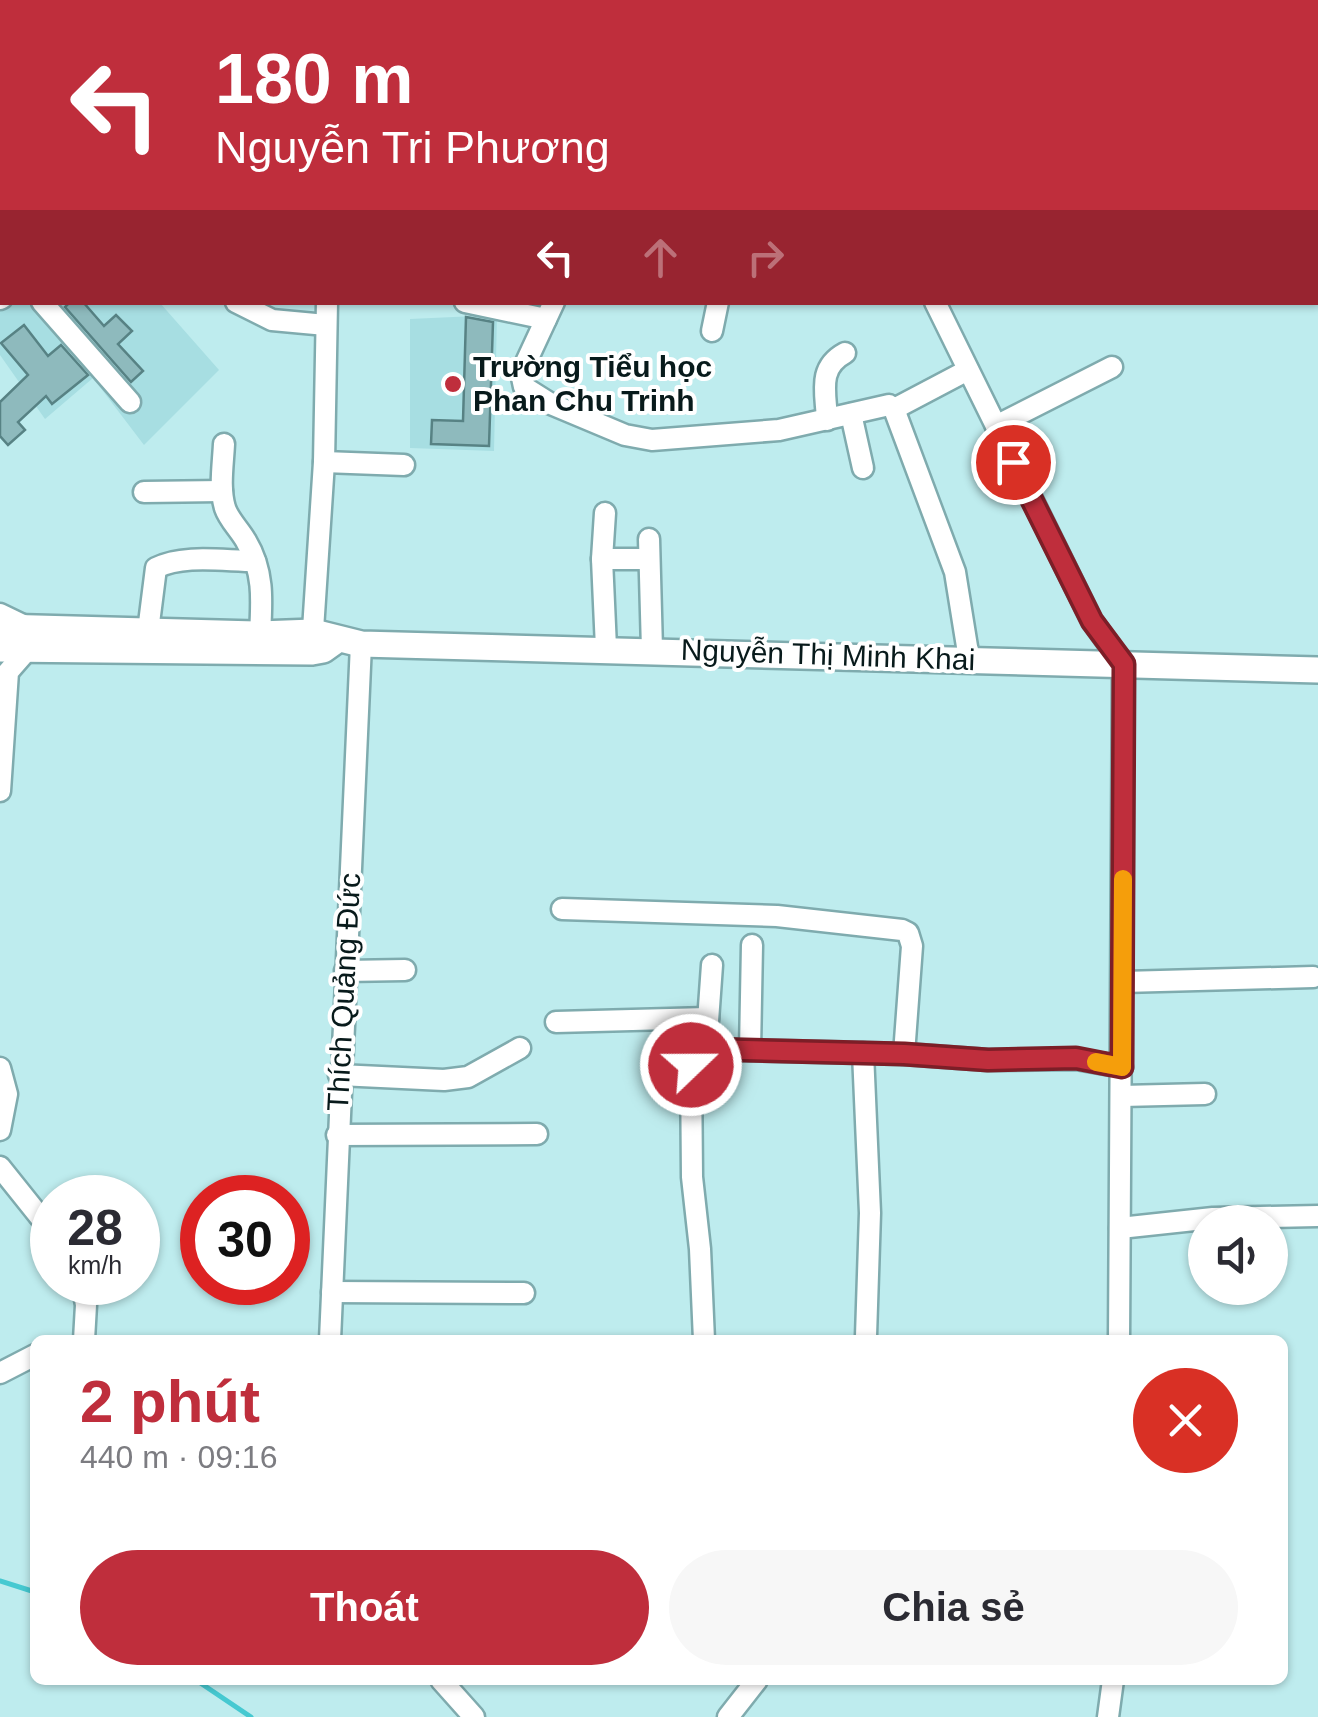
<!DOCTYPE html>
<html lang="vi">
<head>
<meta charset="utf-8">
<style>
	body { margin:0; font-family:Arial,sans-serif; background:#f7f7f7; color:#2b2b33; height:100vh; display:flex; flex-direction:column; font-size:38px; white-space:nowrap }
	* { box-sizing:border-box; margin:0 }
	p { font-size:32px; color:#7c7c81 }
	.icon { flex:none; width:55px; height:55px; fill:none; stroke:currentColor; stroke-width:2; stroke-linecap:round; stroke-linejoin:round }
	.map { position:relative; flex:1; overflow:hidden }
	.side { position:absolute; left:30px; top:1335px; width:1258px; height:350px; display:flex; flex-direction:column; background:#fff; border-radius:15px; box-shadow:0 2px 8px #0004 }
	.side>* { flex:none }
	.guide { position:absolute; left:0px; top:0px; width:1320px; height:305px; box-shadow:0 2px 8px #0004; background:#bf2e3c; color:#fff; overflow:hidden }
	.buttons { position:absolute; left:1188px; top:1205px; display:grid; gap:20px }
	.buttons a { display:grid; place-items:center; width:100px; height:100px; border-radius:50%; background:#fff; box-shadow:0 2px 8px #0004; font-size:50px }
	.speed { position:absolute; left:30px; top:1175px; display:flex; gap:20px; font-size:50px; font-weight:700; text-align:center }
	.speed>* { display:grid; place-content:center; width:130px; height:130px; border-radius:50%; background:#fff; box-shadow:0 2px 8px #0004; line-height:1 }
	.speed small { font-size:25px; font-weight:400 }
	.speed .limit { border:15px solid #d22; background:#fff; color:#111 }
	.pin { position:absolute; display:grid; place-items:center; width:85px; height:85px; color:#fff; margin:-42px; border:5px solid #fff; border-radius:50%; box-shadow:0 2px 10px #0007 }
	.me { position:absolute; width:110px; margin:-55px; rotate:68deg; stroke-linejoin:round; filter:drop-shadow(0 0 8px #0008) }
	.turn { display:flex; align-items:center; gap:35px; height:210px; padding:0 50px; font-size:45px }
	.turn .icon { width:130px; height:130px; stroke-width:2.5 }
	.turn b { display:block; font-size:70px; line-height:85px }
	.lanes { display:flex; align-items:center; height:95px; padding:0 50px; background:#0003; justify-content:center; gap:50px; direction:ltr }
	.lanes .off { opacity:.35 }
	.round { display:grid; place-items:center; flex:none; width:105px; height:105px; border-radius:52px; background:#f7f7f7 }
	.overview { display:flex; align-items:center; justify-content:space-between; height:170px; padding:0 50px }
	h1 { font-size:60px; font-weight:700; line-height:75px; color:#bf2e3c }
	.primary-button { display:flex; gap:20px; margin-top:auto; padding:20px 50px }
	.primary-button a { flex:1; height:115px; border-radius:60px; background:#bf2e3c; color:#fff; font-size:40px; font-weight:700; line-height:115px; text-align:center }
	.primary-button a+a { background:#f7f7f7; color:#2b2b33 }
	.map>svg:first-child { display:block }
	.built { fill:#a7dee2 }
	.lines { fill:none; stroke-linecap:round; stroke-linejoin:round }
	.stream { stroke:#46c9d1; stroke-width:5 }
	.building { fill:#8ebabd; stroke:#578284; stroke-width:2.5 }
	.minor-casing { stroke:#7fabae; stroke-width:25 }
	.major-casing { stroke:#7fabae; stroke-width:30 }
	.minor { stroke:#fff; stroke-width:20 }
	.major { stroke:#fff; stroke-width:25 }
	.route-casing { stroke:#7c1e27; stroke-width:25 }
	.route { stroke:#bf2e3c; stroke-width:18 }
	.slow { stroke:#f59e0b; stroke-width:18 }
	.poi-dot { fill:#bf2e3c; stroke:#fff; stroke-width:4 }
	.labels { text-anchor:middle; stroke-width:8; stroke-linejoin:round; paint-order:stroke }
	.poi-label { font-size:30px; font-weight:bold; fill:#081a1b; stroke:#fff; text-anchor:start }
	.street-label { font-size:30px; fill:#081a1b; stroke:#fff }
</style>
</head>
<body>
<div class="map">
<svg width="1318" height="1717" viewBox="0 0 1318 1717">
	<rect width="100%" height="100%" fill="#beecee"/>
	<g class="built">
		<path d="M0,58L2,302L160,303L219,370L144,445L93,378L45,419L0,355Z"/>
		<path d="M497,315L494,451L410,448V319Z"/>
	</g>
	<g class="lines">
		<g class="stream">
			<path d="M0,1581L35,1592"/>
			<path d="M196,1680L251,1717"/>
		</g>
	</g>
	<g class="building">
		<path d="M70,302H83L104,326L116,315L132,331L118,344L143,371L131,382L65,307Z"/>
		<path d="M466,317L493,322L489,446L431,444L432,420L463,421Z"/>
		<path d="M24,325L48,356L61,345L88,375L52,404L46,396L18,422L25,430L8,445L0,436V402L28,375L1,343Z"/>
	</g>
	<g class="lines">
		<g class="minor-casing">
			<g id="minor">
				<path d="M362,0L365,2"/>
				<path d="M878,0V2"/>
				<path d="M1189,0V2"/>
				<path d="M77,2V0"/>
				<path d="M337,2V0"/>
				<path d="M525,2L526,0"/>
				<path d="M1262,2L1265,0"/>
				<path d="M0,71H2"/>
				<path d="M0,138L2,140"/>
				<path d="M0,185H2"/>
				<path d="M0,299L2,298"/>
				<path d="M42,302L130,402"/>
				<path d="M236,302L272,320L326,325"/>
				<path d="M465,302L546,319"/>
				<path d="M554,302L521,373L524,387L551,404L625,435L652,440L779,430L889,405L894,409L955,572L969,659"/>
				<path d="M935,302L1092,621L1123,664L1119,1340"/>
				<path d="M712,331L718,302"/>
				<path d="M894,409L968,370"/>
				<path d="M851,414L863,468"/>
				<path d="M827,420C826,393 817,368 845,353"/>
				<path d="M996,426L1112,367"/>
				<path d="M224,444C223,465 219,488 225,508C229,520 240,530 246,541C264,571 262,600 260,634"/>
				<path d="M324,462L404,465"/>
				<path d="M144,492L222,491"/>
				<path d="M605,513L602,559L606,648"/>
				<path d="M649,539L652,650"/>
				<path d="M602,559H648"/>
				<path d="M0,614L29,628V648L8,672L0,791"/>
				<path d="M148,631L156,568C183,554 224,561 255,561"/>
				<path d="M312,645L324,462L327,302"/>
				<path d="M562,909L777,916L902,930L908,933L912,946L904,1054"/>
				<path d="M345,971L405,970"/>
				<path d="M1123,982L1313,977"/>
				<path d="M556,1022L708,1018"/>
				<path d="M706,1049L712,965"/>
				<path d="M750,1050L752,945"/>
				<path d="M863,1053L870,1213L866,1336"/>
				<path d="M0,1068L7,1094L0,1130"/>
				<path d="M339,1075L444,1080L468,1077L520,1048"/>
				<path d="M1122,1096L1205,1094"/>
				<path d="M337,1135L537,1134"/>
				<path d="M0,1167L52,1232"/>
				<path d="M1120,1228L1213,1218L1318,1216"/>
				<path d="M82,1282L86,1305L84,1340"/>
				<path d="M332,1292L524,1293"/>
				<path d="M330,1340L361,644"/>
				<path d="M704,1340L700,1249L692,1177L691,1065L694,1053L698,1049L904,1054L988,1060L1076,1059L1122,1067"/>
				<path d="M0,1373L35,1355"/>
				<path d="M441,1680L474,1717"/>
				<path d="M728,1717L757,1680"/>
				<path d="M1108,1717L1113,1680"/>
			</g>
		</g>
		<g class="major-casing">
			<g id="major">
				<path d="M0,627L260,634L313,632L361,644L1318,670"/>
				<path d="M0,649L312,652L323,650L337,640"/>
			</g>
		</g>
		<use href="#minor" class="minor"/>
		<use href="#major" class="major"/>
	</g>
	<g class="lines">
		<g class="route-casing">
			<path id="route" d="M691,1065L694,1052L706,1049L904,1054L988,1060L1076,1058L1122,1067L1124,664L1092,621L1013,462"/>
		</g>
		<use href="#route" class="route"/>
		<path class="slow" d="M1096,1062L1122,1067L1123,879"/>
	</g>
	<circle class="poi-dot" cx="453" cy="384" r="10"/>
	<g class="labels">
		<g class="poi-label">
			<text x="473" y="377">Trường Tiểu học<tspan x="473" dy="34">Phan Chu Trinh</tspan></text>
		</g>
		<g class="street-label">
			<text transform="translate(828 655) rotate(2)" y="10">Nguyễn Thị Minh Khai</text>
			<text transform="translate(344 992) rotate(-87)" y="10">Thích Quảng Đức</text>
		</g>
	</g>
</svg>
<div class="buttons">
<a><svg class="icon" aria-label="sound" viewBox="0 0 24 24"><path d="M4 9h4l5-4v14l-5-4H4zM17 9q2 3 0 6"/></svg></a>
</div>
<div class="speed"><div>28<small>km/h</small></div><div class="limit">30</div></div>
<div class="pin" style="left:1013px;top:462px;background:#d93025"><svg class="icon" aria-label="arrive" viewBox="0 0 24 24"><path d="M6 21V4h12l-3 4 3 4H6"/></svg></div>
<svg class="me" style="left:691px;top:1065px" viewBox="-20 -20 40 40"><circle r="17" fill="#bf2e3c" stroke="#fff" stroke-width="3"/><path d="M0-11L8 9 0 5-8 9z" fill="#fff"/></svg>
<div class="guide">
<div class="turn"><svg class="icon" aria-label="left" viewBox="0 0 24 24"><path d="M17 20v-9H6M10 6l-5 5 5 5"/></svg><div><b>180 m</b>Nguyễn Tri Phương</div></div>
<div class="lanes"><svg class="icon" aria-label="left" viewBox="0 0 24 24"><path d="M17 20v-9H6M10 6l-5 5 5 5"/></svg><svg class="icon off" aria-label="ahead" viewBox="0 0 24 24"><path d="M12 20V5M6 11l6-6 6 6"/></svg><svg class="icon off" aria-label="right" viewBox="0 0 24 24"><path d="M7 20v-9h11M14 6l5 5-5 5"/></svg></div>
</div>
<section class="side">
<div class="overview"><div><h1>2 phút</h1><p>440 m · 09:16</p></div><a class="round" style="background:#d93025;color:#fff"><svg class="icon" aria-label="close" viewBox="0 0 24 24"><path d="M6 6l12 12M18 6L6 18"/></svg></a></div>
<div class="primary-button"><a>Thoát</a><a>Chia sẻ</a></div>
</section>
</div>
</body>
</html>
